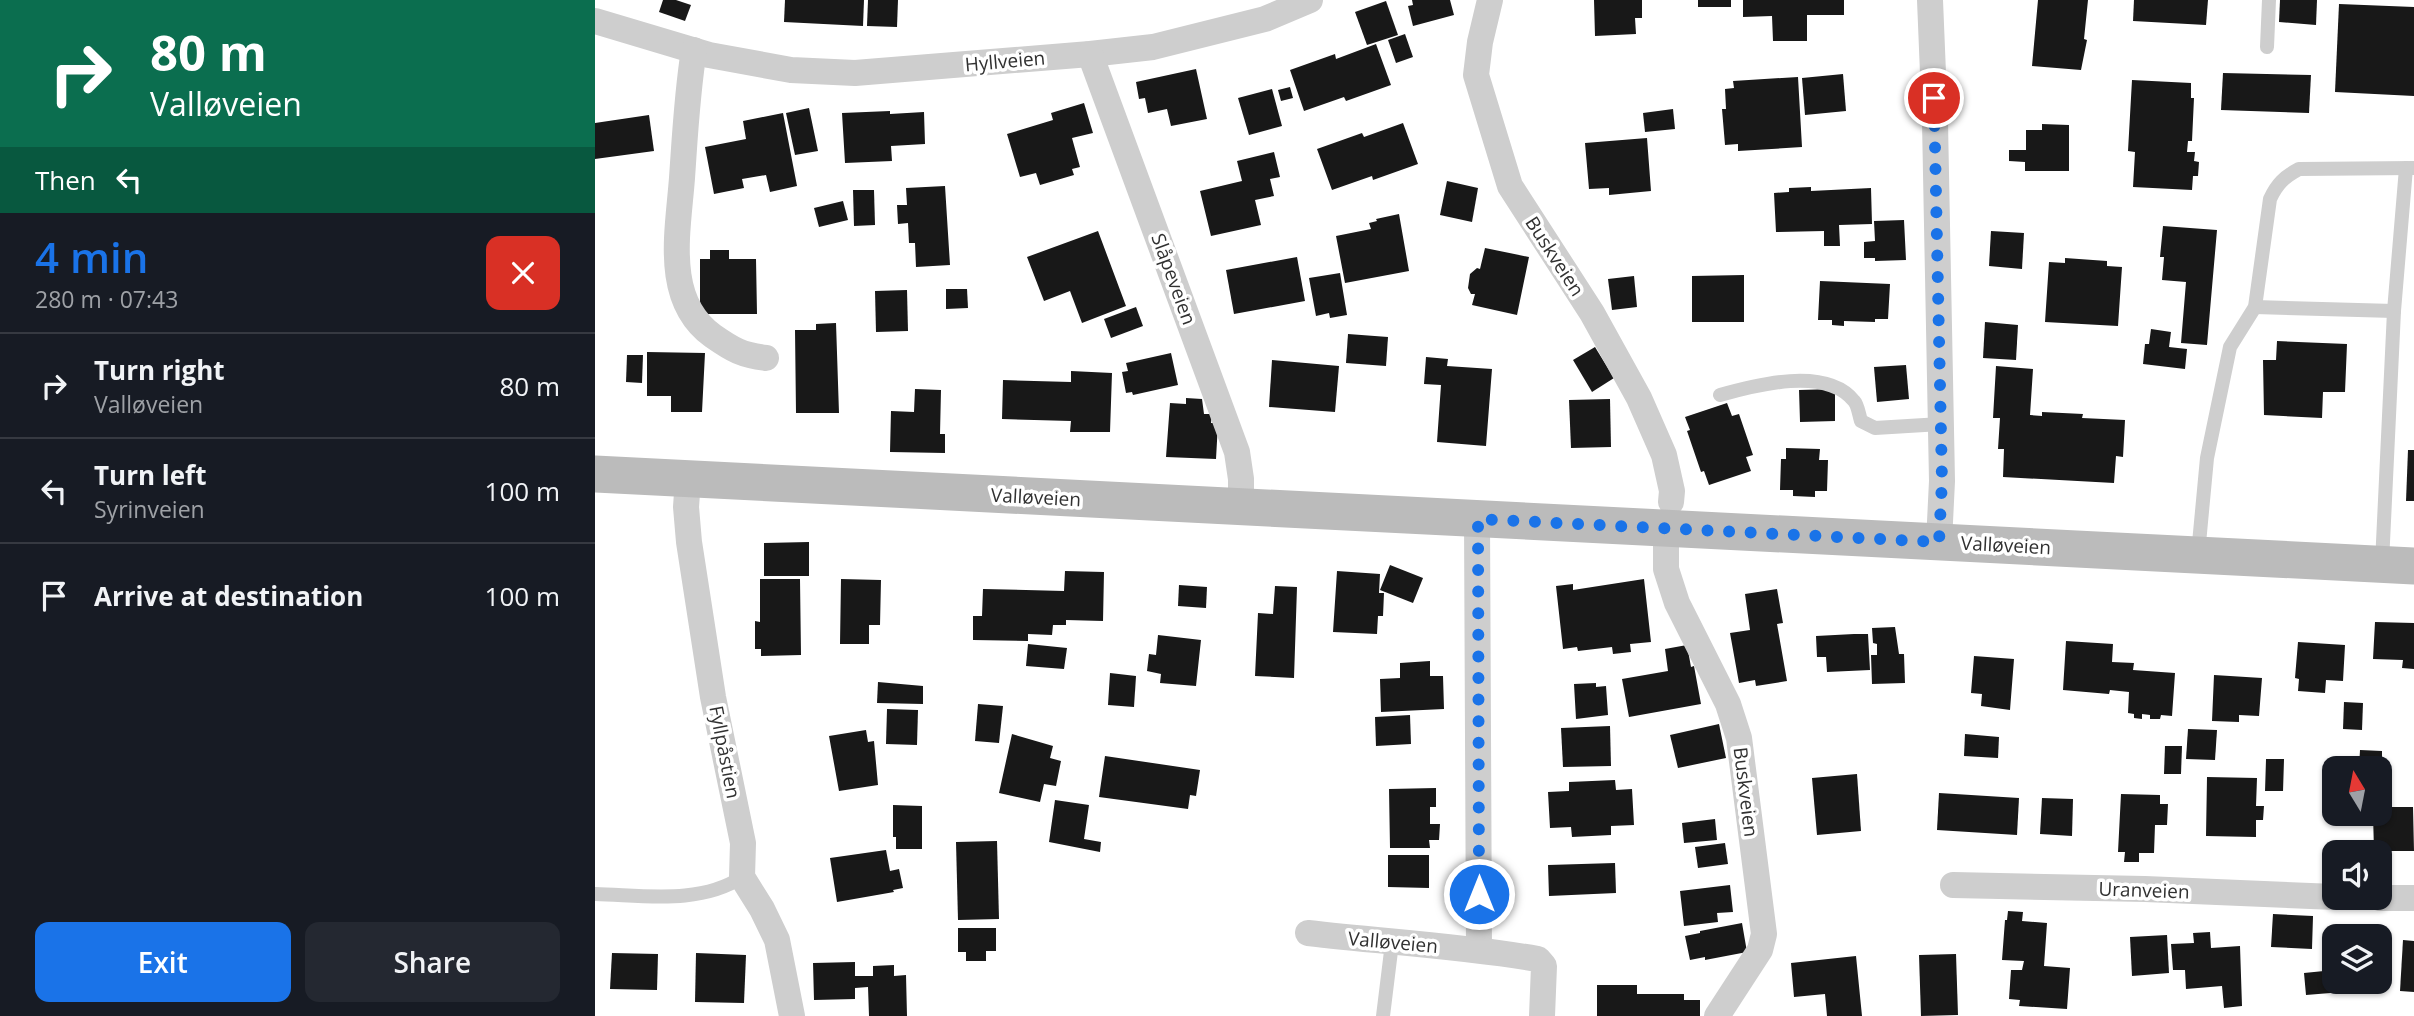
<!DOCTYPE html>
<html lang="en">
<head>
<meta charset="utf-8">
<style>
	body { margin:0; font-family:"Open Sans",sans-serif; background:#242831; color:#f1f3f6; height:100vh; display:flex; flex-direction:column; font-size:26px; white-space:nowrap }
	* { box-sizing:border-box; margin:0 }
	p { font-size:23px; color:#9ea1a6 }
	.icon { flex:none; width:38px; height:38px; fill:none; stroke:currentColor; stroke-width:2; stroke-linecap:round; stroke-linejoin:round }
	.map { position:relative; flex:1; overflow:hidden }
	.panel { display:flex; flex-direction:column; background:#171b24; width:595px }
	.panel>* { flex:none }
	.hud { background:#0b6e4f; color:#fff; overflow:hidden }
	.needle { width:46px; rotate:350deg }
	.controls { position:absolute; left:1727px; top:756px; display:grid; gap:14px }
	.controls a { display:grid; place-items:center; width:70px; height:70px; border-radius:14px; background:#171b24; box-shadow:0 2px 5px #0004; font-size:35px }
	.pin { position:absolute; display:grid; place-items:center; width:60px; height:60px; color:#fff; margin:-30px; border:4px solid #fff; border-radius:50%; box-shadow:0 2px 7px #0007 }
	.me { position:absolute; width:77px; margin:-38px; rotate:0deg; stroke-linejoin:round; filter:drop-shadow(0 0 5px #0008) }
	.turn { display:flex; align-items:center; gap:24px; height:147px; padding:0 35px; font-size:32px }
	.turn .icon { width:91px; height:91px; stroke-width:2.5 }
	.turn b { display:block; font-size:49px; line-height:60px }
	.then { display:flex; align-items:center; height:66px; padding:0 35px; background:#0003; gap:14px; font-size:26px }
	.round { display:grid; place-items:center; flex:none; width:74px; height:74px; border-radius:14px; background:#242831 }
	.headline { display:flex; align-items:center; justify-content:space-between; height:119px; padding:0 35px }
	h1 { font-size:42px; font-weight:600; line-height:52px; color:#1a73e8 }
	.button { display:flex; gap:14px; margin-top:auto; padding:14px 35px }
	.button a { flex:1; height:80px; border-radius:14px; background:#1a73e8; color:#fff; font-size:28px; font-weight:600; line-height:80px; text-align:center }
	.button a+a { background:#242831; color:#f1f3f6 }
	ul { padding:0; list-style:none }
	li { display:flex; align-items:center; gap:21px; height:105px; padding:0 35px; border-top:2px solid #363941 }
	li div { flex:1 }
	li b { display:block; font-size:26px }
	li em { font-style:normal }
	main { display:flex; flex:1; min-height:0 }
	.map>svg:first-child { display:block }
	.building { fill:#181818 }
	.lines { fill:none; stroke-linecap:round; stroke-linejoin:round }
	.lane { stroke:#cecece; stroke-width:14 }
	.street { stroke:#cecece; stroke-width:26 }
	.secondary { stroke:#bbb; stroke-width:37 }
	.route { stroke:#1a73e8; stroke-width:12; stroke-dasharray:0 21.6 }
	.labels { text-anchor:middle; stroke-width:7; stroke-linejoin:round; paint-order:stroke }
	.street-label { font-size:19px; fill:#313131; stroke:#fff }
</style>
</head>
<body>
<main>
<section class="panel">
<div class="hud">
<div class="turn"><svg class="icon" aria-label="right" viewBox="0 0 24 24"><path d="M7 20v-9h11M14 6l5 5-5 5"/></svg><div><b>80 m</b>Valløveien</div></div>
<div class="then">Then<svg class="icon" aria-label="left" viewBox="0 0 24 24"><path d="M17 20v-9H6M10 6l-5 5 5 5"/></svg></div>
</div>
<div class="headline"><div><h1>4 min</h1><p>280 m · 07:43</p></div><a class="round" style="background:#d93025;color:#fff"><svg class="icon" aria-label="close" viewBox="0 0 24 24"><path d="M6 6l12 12M18 6L6 18"/></svg></a></div>
<ul>
<li><svg class="icon" aria-label="right" viewBox="0 0 24 24"><path d="M7 20v-9h11M14 6l5 5-5 5"/></svg><div><b>Turn right</b><p>Valløveien</p></div><em>80 m</em></li>
<li><svg class="icon" aria-label="left" viewBox="0 0 24 24"><path d="M17 20v-9H6M10 6l-5 5 5 5"/></svg><div><b>Turn left</b><p>Syrinveien</p></div><em>100 m</em></li>
<li><svg class="icon" aria-label="arrive" viewBox="0 0 24 24"><path d="M6 21V4h12l-3 4 3 4H6"/></svg><div><b>Arrive at destination</b></div><em>100 m</em></li>
</ul>
<div class="button"><a>Exit</a><a>Share</a></div>
</section>
<div class="map">
<svg width="1819" height="1016" viewBox="0 0 1819 1016">
	<rect width="100%" height="100%" fill="#fff"/>
	<g class="building">
		<path d="M68,0H81L96,5L90,21L64,12Z"/>
		<path d="M190,0H269L268,26L189,22Z"/>
		<path d="M273,0H303L302,27L272,26Z"/>
		<path d="M817,0H855L859,15L818,26L813,6L818,5Z"/>
		<path d="M999,0H1047V18H1040L1041,34L1000,36Z"/>
		<rect x="1103" y="0" width="33" height="7"/>
		<path d="M1148,0H1249V15H1212V41H1178L1177,16L1148,17Z"/>
		<path d="M1443,0H1493L1489,39L1492,40L1486,70L1437,66Z"/>
		<path d="M1539,0H1613L1611,25L1538,21Z"/>
		<path d="M1685,0H1722L1721,25L1684,22Z"/>
		<path d="M791,1L803,35L772,45L760,12Z"/>
		<path d="M1744,4L1819,7V96L1740,92Z"/>
		<path d="M810,34L818,57L801,63L793,40Z"/>
		<path d="M781,44L796,85L751,101L749,97L709,111L695,70L740,54L741,59Z"/>
		<path d="M601,69L612,119L576,126L572,109L553,113L550,98L544,99L541,82Z"/>
		<path d="M1628,73L1716,75L1714,113L1626,110Z"/>
		<path d="M1248,74L1251,111L1210,115L1207,78Z"/>
		<path d="M1203,77L1207,147L1143,151V144L1130,145L1127,109H1131L1130,89L1139,88L1138,81Z"/>
		<path d="M1537,80L1596,83V98H1599L1597,141H1593L1592,152H1600L1599,161L1604,162L1603,176H1598L1597,190L1538,187L1540,152L1533,151Z"/>
		<path d="M695,87L698,98L686,101L683,90Z"/>
		<path d="M677,89L687,126L654,135L643,98Z"/>
		<path d="M489,103L498,133L477,138L485,167L477,169L479,175L445,185L441,173L425,177L412,134L458,120L456,113Z"/>
		<path d="M214,108L223,151L200,155L191,113Z"/>
		<path d="M1078,109L1080,129L1050,132L1048,113Z"/>
		<path d="M295,111V114L329,112L330,144L296,146L297,161L250,163L247,113Z"/>
		<path d="M188,113L202,186L175,192L171,175L147,179L149,188L119,194L110,147L151,139L148,121Z"/>
		<path d="M54,115L59,151L0,159V123Z"/>
		<path d="M808,123L823,164L778,180L777,176L737,190L722,149L767,133L769,137Z"/>
		<path d="M1447,124L1474,125V171H1430V162L1414,161V150H1431V130H1447Z"/>
		<path d="M1052,138L1056,191L1014,195V188L994,189L990,143Z"/>
		<path d="M679,152L685,177L675,179L679,196L660,200L666,225L616,236L605,191L647,181L642,161Z"/>
		<path d="M852,181L883,188L877,222L845,215Z"/>
		<path d="M350,186L355,265L321,267L320,243H314L313,223L303,224L302,205H312L311,188Z"/>
		<path d="M1216,187V191L1276,188L1277,224L1244,225L1245,246H1229V231L1181,232L1179,193L1194,192V188Z"/>
		<path d="M258,190H279L280,225L259,226Z"/>
		<path d="M248,201L253,220L224,227L219,208Z"/>
		<path d="M804,214L814,271L750,283L741,236L776,229L774,223L782,221L781,219Z"/>
		<path d="M1309,220L1311,260L1280,261V258H1269V242L1280,241L1279,221Z"/>
		<path d="M1568,226L1622,230L1612,345L1586,343L1591,282L1567,280L1569,257H1565Z"/>
		<path d="M503,231L531,306L487,323L475,291L449,301L432,257Z"/>
		<path d="M1396,231L1429,233L1427,269L1394,266Z"/>
		<path d="M890,248L934,257L922,315L877,305L880,294H876L873,288L875,274L882,268L885,269Z"/>
		<path d="M115,250H134V259H161L162,314H105V259H115Z"/>
		<path d="M702,257L710,301L639,314L631,270Z"/>
		<path d="M1470,258L1512,261V266L1527,267L1523,326L1450,322L1454,262L1470,263Z"/>
		<path d="M745,273L752,315L735,318L734,313L721,316L714,278Z"/>
		<path d="M1149,275V322H1097V276Z"/>
		<path d="M1039,276L1042,307L1017,310L1013,279Z"/>
		<path d="M1225,281L1295,284L1293,319H1280V322L1249,321V326L1237,325V320H1223Z"/>
		<path d="M351,289H372L373,308L351,309Z"/>
		<path d="M312,290L313,331L281,332L280,291Z"/>
		<path d="M541,307L548,326L516,338L509,319Z"/>
		<path d="M1390,322L1423,325L1421,360L1388,358Z"/>
		<path d="M241,323L244,413H201L200,330H221V324Z"/>
		<path d="M1556,329L1576,332L1574,347L1592,349L1590,369L1548,364L1550,344H1554Z"/>
		<path d="M753,334L793,337L791,366L751,363Z"/>
		<path d="M1682,341L1752,344L1750,392H1728L1727,418L1669,415L1668,360H1681Z"/>
		<path d="M1000,347L1019,378L997,392L978,360Z"/>
		<path d="M52,352L110,353L107,412H76V396H52Z"/>
		<path d="M576,353L583,385L538,395L537,392L531,393L527,372L533,371L531,363Z"/>
		<path d="M32,355H48L47,383L31,382Z"/>
		<path d="M831,357L853,359L852,366L897,369L891,446L842,442L846,385L829,384Z"/>
		<path d="M677,360L744,366L740,412L674,407Z"/>
		<path d="M1311,365L1314,399L1282,402L1279,367Z"/>
		<path d="M1401,366L1438,369L1435,415L1447,416V412L1488,414L1487,418L1530,420L1528,457L1521,456L1519,483L1408,477L1409,449H1403L1405,418H1398Z"/>
		<path d="M476,371L517,373L515,432H475L476,421L407,419L408,380L476,382Z"/>
		<path d="M320,389L346,390L345,434H350V453L295,452L296,411L319,412Z"/>
		<path d="M1240,389V421L1205,422L1204,390Z"/>
		<path d="M591,398L607,399L609,414H617L616,423H623L621,459L571,457L575,403L591,404Z"/>
		<path d="M1015,399L1016,447L976,448L974,400Z"/>
		<path d="M1132,403L1137,416L1144,414L1158,455L1151,457L1156,471L1114,485L1109,471L1106,472L1092,431L1095,430L1090,417Z"/>
		<path d="M1191,448L1225,449L1224,460H1233L1232,491H1220V497L1198,496V490H1185L1186,459H1191Z"/>
		<path d="M1813,450H1819V501H1811Z"/>
		<path d="M214,542V576H169V543Z"/>
		<path d="M795,565L828,578L818,603L785,590Z"/>
		<path d="M470,571L509,572L508,621L471,620V625H458L457,635L433,634V641L378,640V616H387L388,589L469,591Z"/>
		<path d="M742,571L785,574L784,593H789L788,616H783L782,634L738,632Z"/>
		<path d="M165,579H205L206,655L166,656V649H160V621L165,622Z"/>
		<path d="M246,579L286,580L285,625H274V644H245Z"/>
		<path d="M1049,579L1056,642L1035,644L1036,652L1018,654L1017,647L983,651L982,647L968,649L961,586L978,584V590Z"/>
		<path d="M584,585L612,587L611,608L583,606Z"/>
		<path d="M680,586L702,587L699,678L660,676L663,613L678,614Z"/>
		<path d="M1182,589L1188,623L1182,624L1192,681L1161,686L1160,680L1144,683L1135,633L1155,630L1150,594Z"/>
		<path d="M1780,622L1819,623V669L1807,668L1808,660L1778,659Z"/>
		<path d="M1300,627L1304,654H1309L1310,683L1277,684L1276,655H1282V644L1278,643L1277,628Z"/>
		<path d="M1259,634H1273L1275,670L1232,672L1231,657H1222L1221,636Z"/>
		<path d="M563,635L606,640L601,686L565,683L566,674L552,671L554,654L561,655Z"/>
		<path d="M1471,641L1518,644L1517,662L1539,663L1538,670L1580,673L1577,716L1566,715L1565,719H1555V715L1547,714V719L1539,718V714L1533,713L1534,692L1515,690L1514,694L1468,690Z"/>
		<path d="M1703,642L1750,645L1748,681L1731,680L1730,693L1703,691L1704,679L1700,678Z"/>
		<path d="M433,644L472,648L469,669L431,666Z"/>
		<path d="M1092,645L1096,667L1099,666L1106,704L1034,717L1027,679L1073,671L1070,649Z"/>
		<path d="M1379,656L1419,659L1415,710L1386,706L1387,694L1376,693Z"/>
		<path d="M835,661V676H848L849,709L786,712L785,679L805,678V663Z"/>
		<path d="M515,673L541,676L539,707L513,705Z"/>
		<path d="M1619,675L1667,678L1664,716L1644,715V722L1617,721Z"/>
		<path d="M283,682L328,686V704L282,703Z"/>
		<path d="M1001,683V687L1011,686L1013,715L981,719L979,684Z"/>
		<path d="M1749,702L1768,703L1767,730L1748,729Z"/>
		<path d="M383,704L408,706L404,743L380,741Z"/>
		<path d="M292,709L323,710L322,745L291,744Z"/>
		<path d="M815,715L816,744L781,746L780,717Z"/>
		<path d="M1124,724L1131,758L1083,768L1075,735Z"/>
		<path d="M1015,726L1016,766L968,767L966,728Z"/>
		<path d="M1593,729L1622,730L1620,760L1591,759Z"/>
		<path d="M271,730L273,742L279,741L283,785L244,791L234,736Z"/>
		<path d="M417,734L458,746L455,758L466,761L461,786L449,784L445,802L404,793Z"/>
		<path d="M1370,734L1404,737L1403,758L1369,756Z"/>
		<path d="M1570,746H1587L1586,774H1569Z"/>
		<path d="M1765,750L1787,751V775H1785V768H1764Z"/>
		<path d="M510,756L605,770L601,796L595,795L593,809L504,797Z"/>
		<path d="M1671,759H1689L1688,791H1670Z"/>
		<path d="M1262,774L1266,831L1222,835L1217,778Z"/>
		<path d="M1612,777L1662,778L1661,806H1669L1668,820H1661V837L1611,836Z"/>
		<path d="M1020,780L1021,790L1037,789L1039,825L1016,826V835L977,837L976,827L955,828L953,792L974,791V782Z"/>
		<path d="M841,788V807H835V824H845L844,840H834L835,848H795L794,789Z"/>
		<path d="M1344,793L1424,798L1422,835L1342,830Z"/>
		<path d="M1526,794L1565,795V804H1573L1572,825H1560L1559,853H1544V862H1529L1530,852H1523Z"/>
		<path d="M1447,798L1478,799L1477,836L1445,834Z"/>
		<path d="M460,800L494,805L489,839L506,842L505,852L454,842Z"/>
		<path d="M298,805L327,806V849H301V837H298Z"/>
		<path d="M1785,807H1818L1819,851H1779L1778,814H1785Z"/>
		<path d="M1120,819L1122,840L1089,843L1087,823Z"/>
		<path d="M402,841L404,919L363,920L361,842Z"/>
		<path d="M1130,843L1133,864L1103,868L1100,847Z"/>
		<path d="M291,850L295,871L304,869L308,888L298,890L299,892L242,902L235,858Z"/>
		<path d="M793,855H834V888L793,887Z"/>
		<path d="M1020,863L1021,893L954,896L953,865Z"/>
		<path d="M1135,885L1138,912L1122,913L1123,922L1089,926L1085,891Z"/>
		<path d="M1413,911L1428,912L1427,921L1452,923L1449,966L1475,968L1472,1009L1424,1006L1425,1000L1414,999L1416,970H1427L1429,961L1407,960L1410,920H1412Z"/>
		<path d="M1678,914L1718,916L1717,949L1676,947Z"/>
		<path d="M1147,923L1152,952L1110,960V957L1095,960L1090,936L1105,933V931Z"/>
		<path d="M363,928H401V951H391V961H371V952H363Z"/>
		<path d="M1764,930V936H1740L1739,932Z"/>
		<path d="M1615,932L1616,948L1645,946L1647,1006L1629,1008L1627,986L1591,989L1590,970H1578L1576,944L1599,943L1598,933Z"/>
		<path d="M1572,935L1574,973L1537,976L1535,937Z"/>
		<path d="M1808,940L1819,941V992L1805,991Z"/>
		<path d="M17,953L63,954L62,990L15,989Z"/>
		<path d="M101,953L151,955L149,1003L100,1002Z"/>
		<path d="M1361,954L1363,1015L1326,1016L1324,955Z"/>
		<path d="M1261,956L1267,1016H1232L1230,994L1199,997L1196,963Z"/>
		<path d="M1740,956V982H1771L1772,990L1711,995L1709,973L1729,971L1727,957Z"/>
		<path d="M260,962V976H278V966L299,965V976L311,975L312,1016H274L273,987L260,988V999L219,1000L218,963Z"/>
		<path d="M1002,985H1042V994H1089V1000H1105V1016H1002Z"/>
	</g>
	<g class="lines">
		<g class="lane">
			<path d="M1672,47L1674,0"/>
			<path d="M1660,307L1799,311"/>
			<path d="M1125,395C1161,385 1231,366 1259,401C1263,405 1264,415 1266,421L1280,428L1346,424"/>
			<path d="M1603,554L1612,458L1635,347L1660,307L1675,199C1682,184 1689,177 1704,169L1819,168"/>
			<path d="M1787,563L1799,311L1811,168"/>
			<path d="M0,894C48,895 105,905 147,877"/>
			<path d="M788,1016L797,943"/>
		</g>
		<g class="street">
			<path d="M895,0L885,42L881,75L915,186L997,313L1044,398L1069,455L1077,491L1076,502"/>
			<path d="M1335,0L1340,122L1347,481L1344,542"/>
			<path d="M0,21L114,55L196,70L260,73L495,54L558,47L670,19L715,0"/>
			<path d="M99,50C92,93 90,135 87,178C83,232 68,300 118,336C138,350 147,355 171,358"/>
			<path d="M495,54L642,452L646,479V507"/>
			<path d="M93,479L91,507L94,542L118,697L148,843L147,877L167,909L182,940L197,1016"/>
			<path d="M882,519L884,949"/>
			<path d="M1071,528V569L1082,603L1133,704L1144,738L1169,934L1165,950L1122,1016"/>
			<path d="M1358,885L1550,889L1740,897"/>
			<path d="M1785,898H1819"/>
			<path d="M713,933C790,942 867,946 943,959L949,966L947,1016"/>
		</g>
		<path class="secondary" d="M0,474L1819,566"/>
	</g>
	<g class="lines">
		<path class="route" d="M884,894L883,519L1344,542L1347,481L1339,98"/>
	</g>
	<g class="labels">
		<g class="street-label">
			<text transform="translate(410 61) rotate(-5)" y="7">Hyllveien</text>
			<text transform="translate(960 256) rotate(57)" y="7">Buskveien</text>
			<text transform="translate(579 279) rotate(70)" y="7">Slåpeveien</text>
			<text transform="translate(441 497) rotate(3)" y="7">Valløveien</text>
			<text transform="translate(1411 545) rotate(3)" y="7">Valløveien</text>
			<text transform="translate(130 752) rotate(79)" y="7">Fyllpåstien</text>
			<text transform="translate(1151 792) rotate(83)" y="7">Buskveien</text>
			<text transform="translate(1549 890) rotate(2)" y="7">Uranveien</text>
			<text transform="translate(798 942) rotate(5)" y="7">Valløveien</text>
		</g>
	</g>
</svg>
<div class="controls">
<a><svg class="needle" viewBox="-14 -14 28 28"><path d="M0-13l5 13h-10z" fill="#e53935"/><path d="M0 13l5-13h-10z" fill="#9ea1a6"/></svg></a>
<a><svg class="icon" aria-label="sound" viewBox="0 0 24 24"><path d="M4 9h4l5-4v14l-5-4H4zM17 9q2 3 0 6"/></svg></a>
<a><svg class="icon" aria-label="layers" viewBox="0 0 24 24"><path d="M12 4l9 5-9 5-9-5zM3 14l9 5 9-5"/></svg></a>
</div>
<div class="pin" style="left:1339px;top:98px;background:#d93025"><svg class="icon" aria-label="arrive" viewBox="0 0 24 24"><path d="M6 21V4h12l-3 4 3 4H6"/></svg></div>
<svg class="me" style="left:884px;top:894px" viewBox="-20 -20 40 40"><circle r="17" fill="#1a73e8" stroke="#fff" stroke-width="3"/><path d="M0-11L8 9 0 5-8 9z" fill="#fff"/></svg>
</div>
</main>
</body>
</html>
